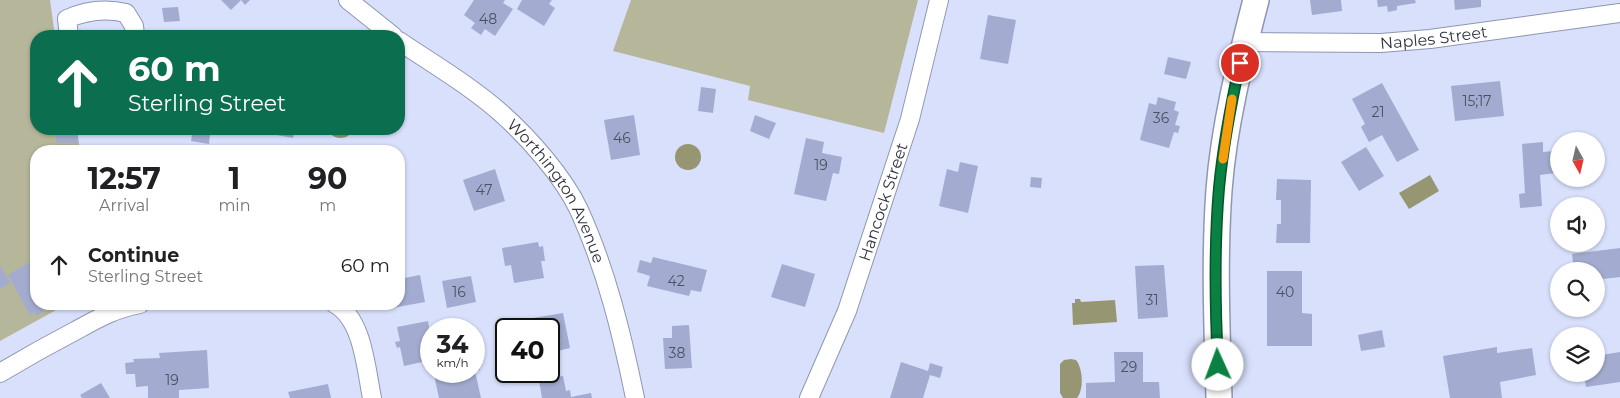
<!DOCTYPE html>
<html lang="en">
<head>
<meta charset="utf-8">
<style>
	body { margin:0; font-family:Montserrat,sans-serif; background:#f6f6f6; color:#202124; height:100vh; display:flex; flex-direction:column; font-size:19px; white-space:nowrap }
	* { box-sizing:border-box; margin:0 }
	p { font-size:16px; color:#757577 }
	.icon { flex:none; width:28px; height:28px; fill:none; stroke:currentColor; stroke-width:2; stroke-linecap:round; stroke-linejoin:round }
	.map { position:relative; flex:1; overflow:hidden }
	.panel { position:absolute; left:30px; top:145px; width:375px; height:165px; display:flex; flex-direction:column; background:#fff; border-radius:20px; box-shadow:0 1px 4px #0004 }
	.panel>* { flex:none }
	.top-card { position:absolute; left:30px; top:30px; width:375px; height:105px; border-radius:20px; box-shadow:0 1px 4px #0004; background:#0b6e4f; color:#fff; overflow:hidden }
	.needle { width:32px; rotate:172deg }
	.tools { position:absolute; left:1550px; top:132px; display:grid; gap:10px }
	.tools a { display:grid; place-items:center; width:55px; height:55px; border-radius:50%; background:#fff; box-shadow:0 1px 4px #0004; font-size:25px }
	.speed { position:absolute; left:420px; top:318px; display:flex; gap:10px; font-size:25px; font-weight:700; text-align:center }
	.speed>* { display:grid; place-content:center; width:65px; height:65px; border-radius:50%; background:#fff; box-shadow:0 1px 4px #0004; line-height:1 }
	.speed small { font-size:12px; font-weight:400 }
	.speed .limit { border:2px solid #111; border-radius:8px; background:#fff; color:#111 }
	.pin { position:absolute; display:grid; place-items:center; width:42px; height:42px; color:#fff; margin:-21px; border:2px solid #fff; border-radius:50%; box-shadow:0 1px 5px #0007 }
	.me { position:absolute; width:55px; margin:-28px; rotate:358deg; stroke-linejoin:round; filter:drop-shadow(0 0 4px #0008) }
	.turn { display:flex; align-items:center; gap:18px; height:105px; padding:0 15px; font-size:22px }
	.turn .icon { width:65px; height:65px; stroke-width:2.5 }
	.turn b { display:block; font-size:35px; line-height:42px }
	.eta { display:flex; justify-content:space-evenly; align-items:center; height:85px; text-align:center }
	.eta b { font-size:30px; font-weight:700; line-height:35px }
	ul { padding:0; list-style:none }
	li { display:flex; align-items:center; gap:15px; height:70px; padding:0 15px }
	li div { flex:1 }
	li b { display:block; font-size:19px }
	li em { font-style:normal }
	.map>svg:first-child { display:block }
	.green { fill:#b6b79a }
	.water { fill:#969772 }
	.building { fill:#a3acd0 }
	.lines { fill:none; stroke-linecap:round; stroke-linejoin:round }
	.street-casing { stroke:#8f96b1; stroke-width:20 }
	.secondary-casing { stroke:#8f96b1; stroke-width:28 }
	.street { stroke:#fff; stroke-width:18 }
	.secondary { stroke:#fff; stroke-width:25 }
	.route-casing { stroke:#07532c; stroke-width:12 }
	.route { stroke:#0b8043; stroke-width:9 }
	.slow { stroke:#f59e0b; stroke-width:9 }
	.labels { text-anchor:middle; stroke-width:4.5; stroke-linejoin:round; paint-order:stroke }
	.number-label { font-size:14px; fill:#4d5162 }
	.street-label { font-size:16px; fill:#30333e; stroke:#d8e0fc }
</style>
</head>
<body>
<div class="map">
<svg width="1620" height="398" viewBox="0 0 1620 398">
	<rect width="100%" height="100%" fill="#d8e0fc"/>
	<g class="green">
		<path d="M0,0H50L55,36H36V129H77L80,151H36V304H67L0,341Z"/>
		<path d="M631,0H918L884,133L748,100L750,86L613,51Z"/>
	</g>
	<g class="water">
		<path d="M327,129H354C348,141 333,141 327,129Z"/>
		<circle cx="688" cy="157" r="13"/>
		<path d="M1430,175L1439,191L1409,209L1399,193Z"/>
		<path d="M1075,299H1080L1081,302L1115,300L1117,322L1073,325L1072,303H1075Z"/>
		<path d="M1071,359L1076,360C1083,369 1084,389 1077,398H1063L1060,393V364L1064,360Z"/>
	</g>
	<g class="building">
		<path d="M221,0H250L245,5L241,0L231,10Z"/>
		<path d="M474,0H505L503,3L513,9L495,36L485,29L481,35L471,28L475,23L464,15Z"/>
		<path d="M522,0H552L549,4L555,8L544,26L517,9Z"/>
		<path d="M1310,0H1341L1342,11L1312,15Z"/>
		<path d="M1377,0H1415L1416,3L1397,6V10L1388,12L1387,6L1378,7Z"/>
		<path d="M1454,0H1481V7L1455,10Z"/>
		<path d="M178,7L180,21L164,22L162,8Z"/>
		<path d="M988,15L1016,20L1008,64L980,59Z"/>
		<path d="M1168,57L1191,62L1186,79L1164,74Z"/>
		<path d="M1500,81L1504,116L1455,121L1451,86Z"/>
		<path d="M1382,83L1419,150L1397,162L1382,135L1369,142L1361,127L1365,124L1352,99Z"/>
		<path d="M701,87L716,89L713,113L698,111Z"/>
		<path d="M1158,97L1176,102L1174,110L1179,112L1175,125L1180,126L1178,133L1174,132L1169,148L1140,140L1149,103L1156,105Z"/>
		<path d="M634,115L640,155L611,160L604,120Z"/>
		<path d="M755,115L776,123L769,139L750,131Z"/>
		<path d="M56,129H78V143L56,142Z"/>
		<path d="M193,129H220L219,135L210,134L209,144L191,141Z"/>
		<path d="M262,129H295L293,138L261,132Z"/>
		<path d="M806,138L824,142L822,153L842,157L839,174L833,173L826,201L794,194Z"/>
		<path d="M1543,142V152L1553,151L1555,173L1540,175L1542,206L1520,208L1519,194L1525,193L1522,144Z"/>
		<path d="M1366,147L1384,176L1359,191L1341,162Z"/>
		<path d="M960,162L978,166L968,213L939,206L947,169L958,172Z"/>
		<path d="M495,169L505,201L474,211L463,180Z"/>
		<path d="M1031,177L1042,178L1041,188L1030,187Z"/>
		<path d="M1277,179L1311,180L1310,243H1276L1277,224H1281V200H1276Z"/>
		<path d="M538,242L539,247L543,246L545,261H541L544,278L514,283L511,265L505,266L502,248Z"/>
		<path d="M1620,248V277L1603,279L1604,285L1596,286V271H1574L1572,254Z"/>
		<path d="M653,257L707,270L701,292L691,290L689,296L647,286L650,276L637,272L640,260L651,263Z"/>
		<path d="M30,262L36,272V304H47L41,308L44,312L36,316L34,312L30,315L8,275Z"/>
		<path d="M782,264L815,274L805,307L771,297Z"/>
		<path d="M0,265L10,283L0,289Z"/>
		<path d="M1164,265L1168,317L1138,319L1135,266Z"/>
		<path d="M1267,271H1302V313L1312,314V346H1267Z"/>
		<path d="M420,275L425,302L392,308L391,304H399V279Z"/>
		<path d="M471,276L476,302L447,308L442,281Z"/>
		<path d="M563,313L570,348L549,353V329H529L528,324L534,323L533,318Z"/>
		<path d="M428,321L431,338V360L404,366L400,347L397,348L395,342L400,341L397,327Z"/>
		<path d="M689,325L692,368L665,369L663,338H672V326Z"/>
		<path d="M1382,330L1385,347L1361,351L1358,335Z"/>
		<path d="M1497,347V353L1532,348L1536,375L1500,382L1502,398H1450L1443,356Z"/>
		<path d="M207,350L209,388L179,390V398H148V386L136,387L135,374H126L125,363L134,362L133,359L160,358L159,353Z"/>
		<path d="M1114,352H1143V382H1159L1160,398H1086V383L1115,382Z"/>
		<path d="M1620,352V382L1586,387L1584,374H1596V356Z"/>
		<path d="M476,355L480,370L475,371L481,398H439L434,375L448,371H474V356Z"/>
		<path d="M901,362L928,371L930,363L943,367L940,378L930,375L923,398H890Z"/>
		<path d="M563,376L566,391L570,390L571,397L591,393L592,398H542L539,380Z"/>
		<path d="M101,383L110,398H82L80,395Z"/>
		<path d="M328,384L331,398H290L288,392Z"/>
	</g>
	<g class="lines">
		<g class="street-casing">
			<g id="street">
				<path d="M348,0L393,36"/>
				<path d="M69,36L67,19C87,10 105,8 126,13L134,26L135,36"/>
				<path id="s1" d="M399,41C433,64 469,85 501,113C528,137 563,176 579,210C606,269 622,334 635,398"/>
				<path id="s2" d="M1246,42L1381,43L1430,39L1620,13"/>
				<path d="M335,304C363,319 366,369 372,398"/>
				<path d="M0,373C25,358 50,344 75,331C97,319 116,308 140,304"/>
				<path id="s3" d="M809,398L847,311L910,119L939,0"/>
			</g>
		</g>
		<g class="secondary-casing">
			<path id="secondary" d="M1219,398C1217,329 1214,259 1219,190C1224,125 1240,62 1256,0"/>
		</g>
		<use href="#street" class="street"/>
		<use href="#secondary" class="secondary"/>
	</g>
	<g class="lines">
		<g class="route-casing">
			<path id="route" d="M1218,365C1215,306 1214,246 1219,188C1223,146 1231,104 1240,63"/>
		</g>
		<use href="#route" class="route"/>
		<path class="slow" d="M1223,159L1232,99"/>
	</g>
	<g class="labels">
		<g class="number-label">
			<text x="488" y="24">48</text>
			<text x="1477" y="106">15;17</text>
			<text x="1378" y="117">21</text>
			<text x="1161" y="123">36</text>
			<text x="622" y="143">46</text>
			<text x="821" y="170">19</text>
			<text x="484" y="195">47</text>
			<text x="676" y="286">42</text>
			<text x="459" y="297">16</text>
			<text x="1285" y="297">40</text>
			<text x="1152" y="305">31</text>
			<text x="677" y="358">38</text>
			<text x="1129" y="372">29</text>
			<text x="172" y="385">19</text>
		</g>
		<g class="street-label">
			<text dy="6" stroke="none"><textPath href="#s2" startOffset="188">Naples Street</textPath></text>
			<text dy="6" stroke="none"><textPath href="#s1" startOffset="222">Worthington Avenue</textPath></text>
			<text dy="6" stroke="none"><textPath href="#s3" startOffset="210">Hancock Street</textPath></text>
		</g>
	</g>
</svg>
<div class="tools">
<a><svg class="needle" viewBox="-14 -14 28 28"><path d="M0-13l5 13h-10z" fill="#e53935"/><path d="M0 13l5-13h-10z" fill="#757577"/></svg></a>
<a><svg class="icon" aria-label="sound" viewBox="0 0 24 24"><path d="M4 9h4l5-4v14l-5-4H4zM17 9q2 3 0 6"/></svg></a>
<a><svg class="icon" aria-label="search" viewBox="0 0 24 24"><circle cx="10" cy="10" r="6"/><path d="M15 15l6 6"/></svg></a>
<a><svg class="icon" aria-label="layers" viewBox="0 0 24 24"><path d="M12 4l9 5-9 5-9-5zM3 14l9 5 9-5"/></svg></a>
</div>
<div class="speed"><div>34<small>km/h</small></div><div class="limit">40</div></div>
<div class="pin" style="left:1240px;top:63px;background:#d93025"><svg class="icon" aria-label="arrive" viewBox="0 0 24 24"><path d="M6 21V4h12l-3 4 3 4H6"/></svg></div>
<svg class="me" style="left:1218px;top:365px" viewBox="-20 -20 40 40"><circle r="19" fill="#fff"/><path d="M0-13L10 11 0 6-10 11z" fill="#0b8043"/></svg>
<div class="top-card">
<div class="turn"><svg class="icon" aria-label="ahead" viewBox="0 0 24 24"><path d="M12 20V5M6 11l6-6 6 6"/></svg><div><b>60 m</b>Sterling Street</div></div>
</div>
<section class="panel">
<div class="eta">
<div><b>12:57</b><p>Arrival</p></div>
<div><b>1</b><p>min</p></div>
<div><b>90</b><p>m</p></div>
</div>
<ul>
<li><svg class="icon" aria-label="ahead" viewBox="0 0 24 24"><path d="M12 20V5M6 11l6-6 6 6"/></svg><div><b>Continue</b><p>Sterling Street</p></div><em>60 m</em></li>
</ul>
</section>
</div>
</body>
</html>
